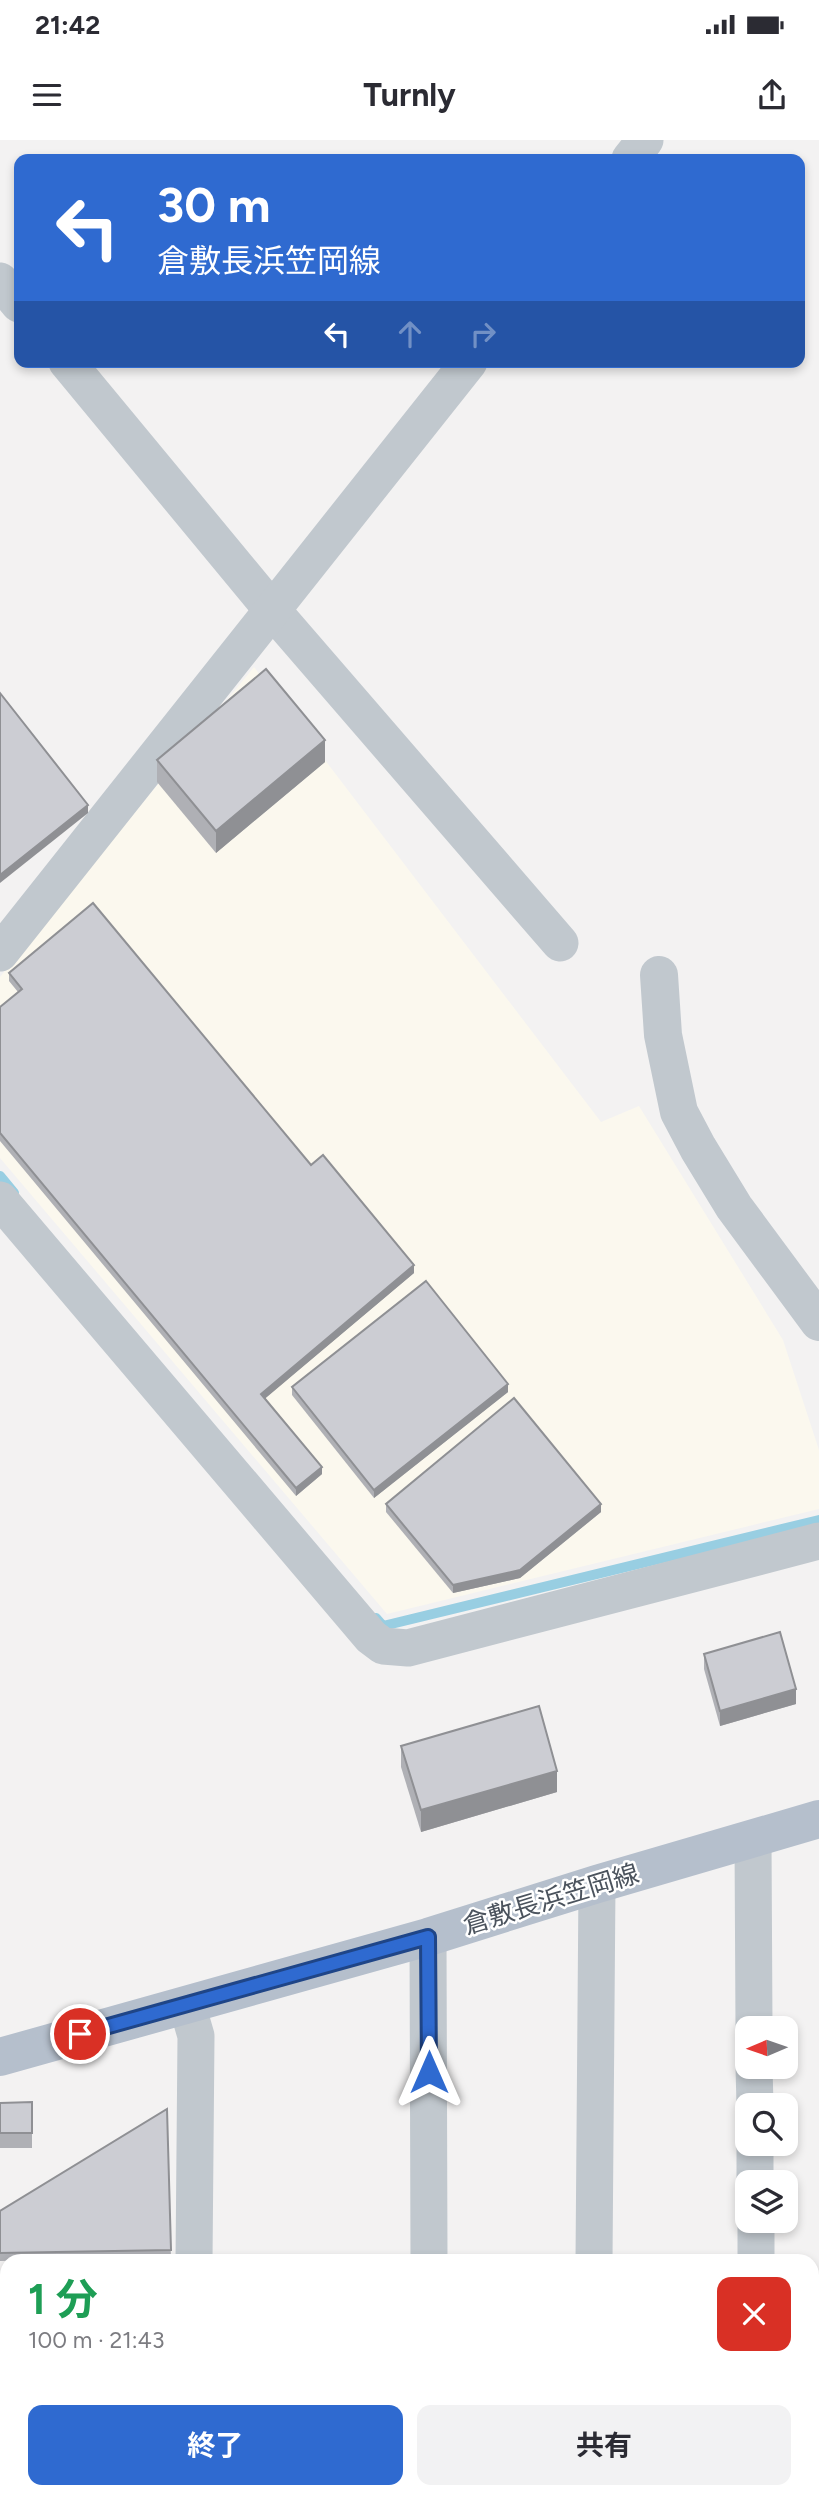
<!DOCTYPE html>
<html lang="ja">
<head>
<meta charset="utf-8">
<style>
	body { margin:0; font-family:Figtree,"Noto Sans JP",sans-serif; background:#f2f2f3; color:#2b2b33; height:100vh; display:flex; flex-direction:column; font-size:26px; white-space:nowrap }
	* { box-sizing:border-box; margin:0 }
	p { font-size:23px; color:#7c7c81 }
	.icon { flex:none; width:38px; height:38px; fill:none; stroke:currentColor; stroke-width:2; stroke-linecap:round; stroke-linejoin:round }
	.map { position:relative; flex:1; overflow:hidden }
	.drawer { position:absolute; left:0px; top:2114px; width:819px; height:245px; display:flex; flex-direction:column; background:#fff; border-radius:21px 21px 0 0; box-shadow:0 4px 10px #0003 }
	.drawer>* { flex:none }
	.top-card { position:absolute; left:14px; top:14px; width:791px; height:214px; border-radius:14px; box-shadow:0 4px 10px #0003; background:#2f6ad0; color:#fff; overflow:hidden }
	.needle { width:46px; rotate:268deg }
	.controls { position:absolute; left:735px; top:1876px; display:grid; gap:14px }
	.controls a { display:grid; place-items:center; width:63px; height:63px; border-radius:14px; background:#fff; box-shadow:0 4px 10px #0003; font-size:35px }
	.pin { position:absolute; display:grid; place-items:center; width:60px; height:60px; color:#fff; margin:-30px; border:4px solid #fff; border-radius:50%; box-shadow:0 2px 7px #0007 }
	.me { position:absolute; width:77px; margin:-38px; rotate:0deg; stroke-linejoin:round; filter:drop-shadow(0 0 5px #0008) }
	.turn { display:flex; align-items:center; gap:24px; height:147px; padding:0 28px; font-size:32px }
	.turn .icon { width:91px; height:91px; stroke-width:2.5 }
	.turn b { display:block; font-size:49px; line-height:60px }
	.lanes { display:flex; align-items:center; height:66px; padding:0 28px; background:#0003; justify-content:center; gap:35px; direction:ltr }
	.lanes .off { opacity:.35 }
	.round { display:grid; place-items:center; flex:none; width:74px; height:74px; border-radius:14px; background:#f2f2f3 }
	.head { display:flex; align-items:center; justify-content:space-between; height:119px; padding:0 28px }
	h1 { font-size:42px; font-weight:700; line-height:52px; color:#1e9e55 }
	.primary-button { display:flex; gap:14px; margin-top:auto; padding:14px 28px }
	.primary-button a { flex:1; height:80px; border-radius:14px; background:#2f6ad0; color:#fff; font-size:28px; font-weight:700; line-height:80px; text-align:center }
	.primary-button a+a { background:#f2f2f3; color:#2b2b33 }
	.status { display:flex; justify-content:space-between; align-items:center; height:49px; padding:0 35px; background:#fff; direction:ltr }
	.status svg { height:19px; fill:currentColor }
	header { display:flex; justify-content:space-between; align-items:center; height:91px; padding:0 28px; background:#fff; font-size:32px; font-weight:700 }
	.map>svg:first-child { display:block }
	.commercial { fill:#fbf8ee }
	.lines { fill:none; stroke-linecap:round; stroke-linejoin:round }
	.stream { stroke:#98cee2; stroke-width:10 }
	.minor { stroke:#c1c8ce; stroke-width:37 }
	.tertiary { stroke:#c1c8ce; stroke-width:38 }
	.primary { stroke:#b5bfcc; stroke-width:38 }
	.wall { fill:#afb0b5 }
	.shaded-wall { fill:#8f9094 }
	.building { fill:#cccdd3; stroke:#8f9094; stroke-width:2 }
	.route-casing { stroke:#1f4587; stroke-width:18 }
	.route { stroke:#2f6ad0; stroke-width:12 }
	.labels { text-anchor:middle; stroke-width:5; stroke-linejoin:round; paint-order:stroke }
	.street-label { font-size:26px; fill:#4b535d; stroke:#fff }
</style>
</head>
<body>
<div class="status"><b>21:42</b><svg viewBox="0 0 49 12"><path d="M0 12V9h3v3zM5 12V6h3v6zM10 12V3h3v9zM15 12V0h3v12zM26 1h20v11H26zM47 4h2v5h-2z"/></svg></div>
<header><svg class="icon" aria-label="menu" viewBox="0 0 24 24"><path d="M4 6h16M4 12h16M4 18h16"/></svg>Turnly<svg class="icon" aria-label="share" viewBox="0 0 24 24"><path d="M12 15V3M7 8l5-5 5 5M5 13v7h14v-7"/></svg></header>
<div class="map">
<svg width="819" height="2359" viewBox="0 0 819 2359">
	<rect width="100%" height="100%" fill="#f3f2f2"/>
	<path class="commercial" d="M254,527L601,982L639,966L783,1200L819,1310V1369L387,1474L0,1018V837Z"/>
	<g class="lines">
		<g class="stream">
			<path d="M0,1036L14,1053"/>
			<path d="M376,1478L383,1486L819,1380"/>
		</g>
		<g class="minor">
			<path d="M630,19L645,0"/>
			<path d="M0,141L19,164"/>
			<path d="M67,222L273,471L560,803"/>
			<path d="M0,813L469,222"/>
			<path d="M0,1060L371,1497L383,1506L408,1508L819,1401"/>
			<path d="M753,1700L754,1888"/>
			<path d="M428,1797L429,2121"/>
			<path d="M187,1865L196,1896L194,2121"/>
			<path d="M754,1927L755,1965"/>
			<path d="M755,2004V2042"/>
			<path d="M756,2081V2121"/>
			<path d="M594,2121L597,1744"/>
			<path d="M430,2352V2359"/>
			<path d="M758,2352V2359"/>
			<path d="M192,2359V2352"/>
			<path d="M593,2359V2352"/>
		</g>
		<path class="tertiary" d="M659,835L663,895L679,972L698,1008L734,1067L819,1182"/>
		<path class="primary" d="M0,1917L428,1797L597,1744L819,1679"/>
	</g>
	<g class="wall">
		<path d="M157,620L325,622L216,713L157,642Z"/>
		<path d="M9,833L311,1025L414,1133L265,1258L322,1334L296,1356L0,1001V867L18,852L9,841Z"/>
		<path d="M292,1247L508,1252L374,1358L292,1255Z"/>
		<path d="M386,1364L601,1372L520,1438L453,1453L386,1372Z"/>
		<path d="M704,1514L796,1564L720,1586L704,1529Z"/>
		<path d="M401,1606L557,1652L421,1692L401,1627Z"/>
		<path d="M32,1962V2008H0V1963Z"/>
		<path d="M167,1969L171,2118L0,2121V2071Z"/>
		<rect x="0" y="2148" width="7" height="81"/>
	</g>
	<g class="shaded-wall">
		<path d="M325,600V622L216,713V691Z"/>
		<path d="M88,665V673L0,743V735Z"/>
		<path d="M414,1125V1133L261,1262V1254Z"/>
		<path d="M508,1244V1252L374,1358V1350Z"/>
		<path d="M322,1327V1334L296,1356V1348Z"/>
		<path d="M601,1364V1372L520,1438L453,1453V1445Z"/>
		<path d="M796,1549V1564L720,1586V1571Z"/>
		<path d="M557,1631V1652L421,1692V1670Z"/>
	</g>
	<g class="building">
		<path d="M266,529L325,600L216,691L157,620Z"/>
		<path d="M0,553L88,665L0,735Z"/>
		<path d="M93,763L311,1025L323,1015L414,1125L261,1254L322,1327L296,1348L0,993V867L22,849L9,833Z"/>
		<path d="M426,1141L508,1244L374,1350L292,1247Z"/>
		<path d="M514,1258L601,1364L520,1430L453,1445L386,1364Z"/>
		<path d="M780,1492L796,1549L720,1571L704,1514Z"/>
		<path d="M539,1566L557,1631L421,1670L401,1606Z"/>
		<path d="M32,1962V1993H0V1963Z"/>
		<path d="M167,1969L171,2110L0,2113V2071Z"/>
		<rect x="0" y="2148" width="7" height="60"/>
		<rect x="517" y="2352" width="44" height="7"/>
	</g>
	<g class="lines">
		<g class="route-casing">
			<path id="route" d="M80,1894L428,1797L429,1932"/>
		</g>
		<use href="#route" class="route"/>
	</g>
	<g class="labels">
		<g class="street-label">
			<text transform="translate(551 1759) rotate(-17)" y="9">倉敷長浜笠岡線</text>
		</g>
	</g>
</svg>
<div class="controls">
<a><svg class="needle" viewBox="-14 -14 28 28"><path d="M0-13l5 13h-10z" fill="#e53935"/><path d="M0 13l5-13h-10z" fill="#7c7c81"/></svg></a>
<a><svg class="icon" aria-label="search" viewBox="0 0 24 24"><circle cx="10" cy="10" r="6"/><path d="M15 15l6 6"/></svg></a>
<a><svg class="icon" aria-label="layers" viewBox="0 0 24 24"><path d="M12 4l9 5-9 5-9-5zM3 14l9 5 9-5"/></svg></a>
</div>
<div class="pin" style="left:80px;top:1894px;background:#d93025"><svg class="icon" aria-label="arrive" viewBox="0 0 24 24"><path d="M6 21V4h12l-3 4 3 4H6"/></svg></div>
<svg class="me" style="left:429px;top:1932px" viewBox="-20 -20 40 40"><path d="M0-17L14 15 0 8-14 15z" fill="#2f6ad0" stroke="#fff" stroke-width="4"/></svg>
<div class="top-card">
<div class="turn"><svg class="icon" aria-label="left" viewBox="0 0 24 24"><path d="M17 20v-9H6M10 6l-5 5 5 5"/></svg><div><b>30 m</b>倉敷長浜笠岡線</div></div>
<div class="lanes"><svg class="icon" aria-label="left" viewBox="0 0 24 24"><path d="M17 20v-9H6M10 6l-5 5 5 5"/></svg><svg class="icon off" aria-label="ahead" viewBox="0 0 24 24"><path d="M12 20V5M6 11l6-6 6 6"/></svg><svg class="icon off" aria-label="right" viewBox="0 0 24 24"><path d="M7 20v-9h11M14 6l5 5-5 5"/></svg></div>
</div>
<section class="drawer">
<div class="head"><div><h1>1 分</h1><p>100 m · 21:43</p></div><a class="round" style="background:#d93025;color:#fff"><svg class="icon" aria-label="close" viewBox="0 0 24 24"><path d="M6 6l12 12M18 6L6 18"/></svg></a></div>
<div class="primary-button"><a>終了</a><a>共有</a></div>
</section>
</div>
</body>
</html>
